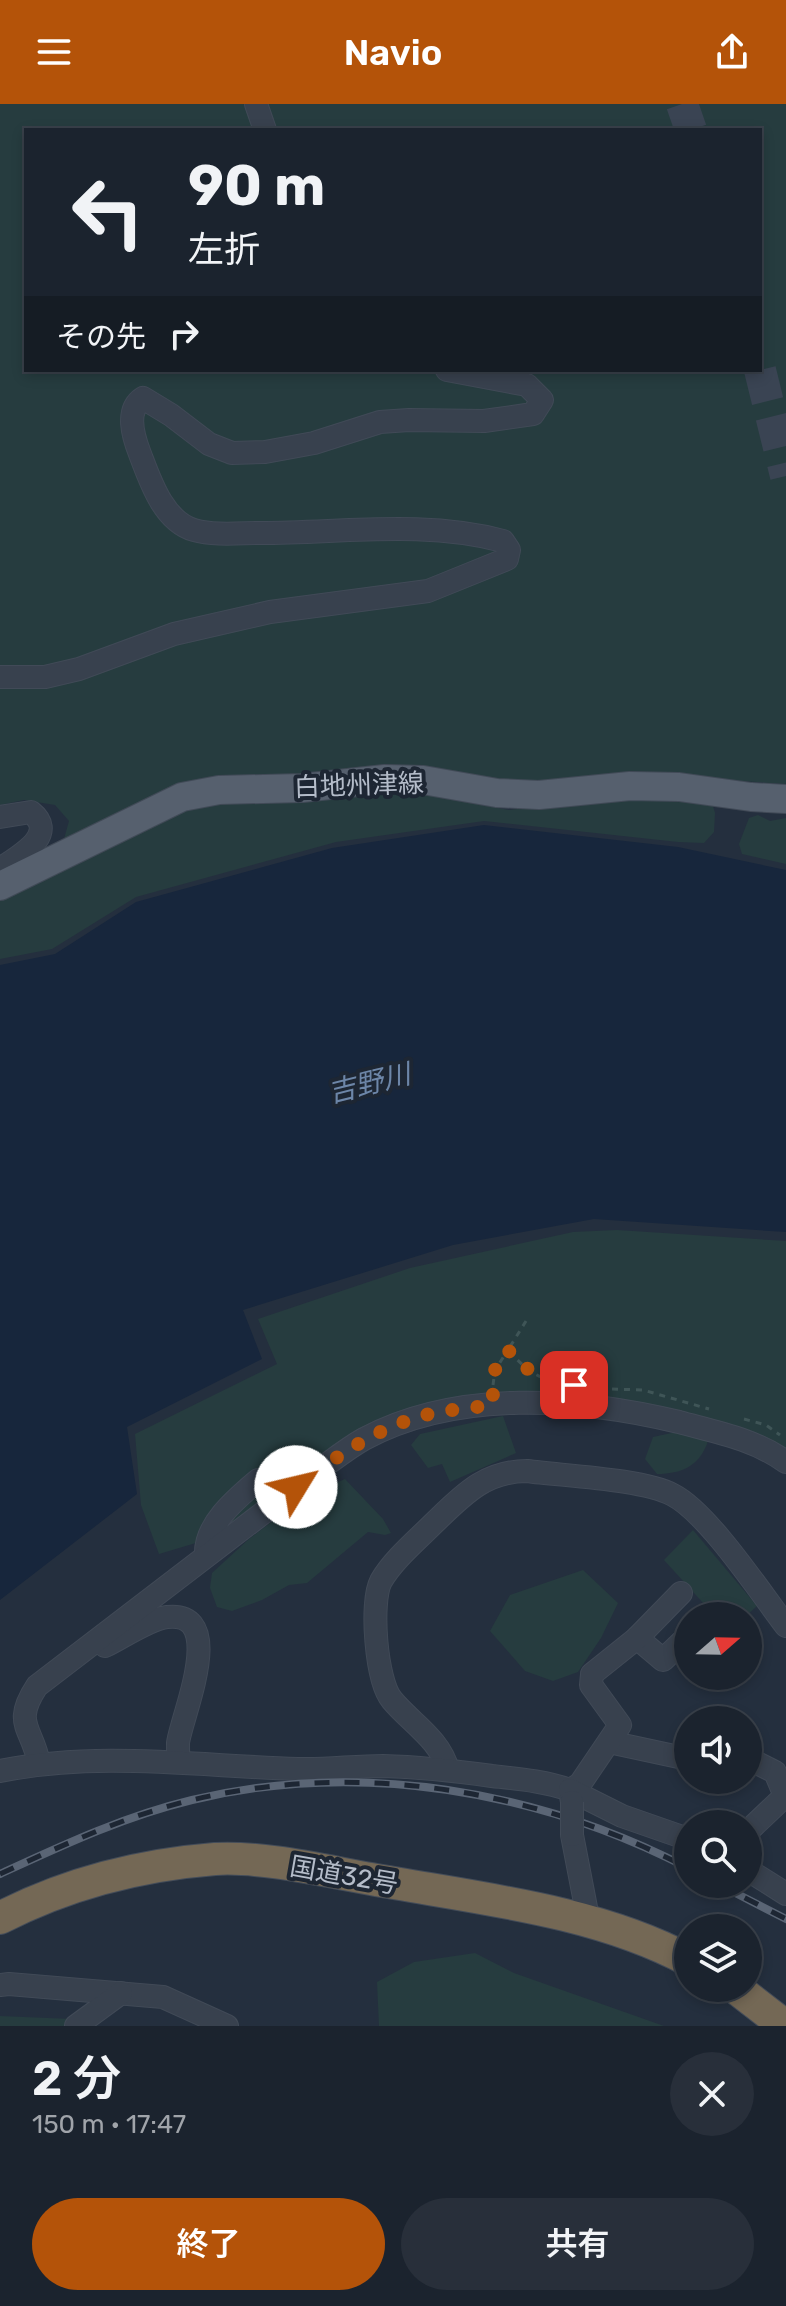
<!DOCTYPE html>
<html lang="ja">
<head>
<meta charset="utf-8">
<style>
	body { margin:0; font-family:Rubik,"Noto Sans JP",sans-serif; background:#282f3a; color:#f1f3f6; height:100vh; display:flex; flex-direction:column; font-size:30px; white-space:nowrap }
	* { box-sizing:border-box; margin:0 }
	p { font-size:26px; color:#a0a4aa }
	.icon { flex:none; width:44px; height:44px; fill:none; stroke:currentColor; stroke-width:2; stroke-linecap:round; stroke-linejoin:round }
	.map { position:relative; height:1922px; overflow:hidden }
	.sheet { display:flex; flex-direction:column; background:#1b232e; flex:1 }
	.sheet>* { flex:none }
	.top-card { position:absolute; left:24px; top:24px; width:738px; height:244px; border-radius:0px; box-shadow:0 4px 12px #0003,0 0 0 2px #39404a; background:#1b232e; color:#f1f3f6; overflow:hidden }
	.needle { width:52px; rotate:70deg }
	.controls { position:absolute; left:674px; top:1498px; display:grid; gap:16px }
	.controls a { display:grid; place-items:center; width:88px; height:88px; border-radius:50%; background:#1b232e; box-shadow:0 4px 12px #0003,0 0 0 2px #39404a; font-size:40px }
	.pin { position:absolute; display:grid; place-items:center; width:68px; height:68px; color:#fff; margin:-34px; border-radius:16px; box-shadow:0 4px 12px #0006 }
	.me { position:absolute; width:88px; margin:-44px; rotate:54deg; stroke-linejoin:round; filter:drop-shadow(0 0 6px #0008) }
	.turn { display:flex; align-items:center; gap:28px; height:168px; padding:0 32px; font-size:36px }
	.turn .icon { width:104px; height:104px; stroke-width:2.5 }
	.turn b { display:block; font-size:56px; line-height:68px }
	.then { display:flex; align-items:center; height:76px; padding:0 32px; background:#0003; gap:16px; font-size:30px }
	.round { display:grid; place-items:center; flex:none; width:84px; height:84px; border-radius:42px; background:#282f3a }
	.summary { display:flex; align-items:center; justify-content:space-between; height:136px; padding:0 32px }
	h1 { font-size:48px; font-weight:600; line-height:60px }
	.primary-button { display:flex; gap:16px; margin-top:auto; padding:16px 32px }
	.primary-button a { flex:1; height:92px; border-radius:48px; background:#b45309; color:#fff; font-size:32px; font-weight:600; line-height:92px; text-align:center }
	.primary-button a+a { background:#282f3a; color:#f1f3f6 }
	header { display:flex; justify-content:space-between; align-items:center; height:104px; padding:0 32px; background:#b45309; color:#fff; font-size:36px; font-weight:600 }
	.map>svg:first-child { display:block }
	.green { fill:#263c3f; fill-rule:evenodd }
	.water { fill:#17263c }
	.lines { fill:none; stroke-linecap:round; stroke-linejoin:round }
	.highway-tunnel { stroke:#3a4453; stroke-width:32; stroke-dasharray:32 16; stroke-linecap:butt }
	.minor-casing { stroke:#414a57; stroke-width:24 }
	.major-casing { stroke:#414a57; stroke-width:30 }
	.highway-casing { stroke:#434c59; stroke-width:34 }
	.path { stroke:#3f5557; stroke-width:3; stroke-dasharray:6 6; stroke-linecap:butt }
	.minor { stroke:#38414e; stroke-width:22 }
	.major { stroke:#56606e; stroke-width:28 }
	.highway { stroke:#746855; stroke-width:32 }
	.rail-casing { stroke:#5a6575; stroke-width:8 }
	.rail { stroke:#1d2633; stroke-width:5; stroke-dasharray:15; stroke-linecap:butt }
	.minor-bridge-casing { stroke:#414a57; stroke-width:24; stroke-linecap:butt }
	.minor-bridge { stroke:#38414e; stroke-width:22 }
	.route { stroke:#b45309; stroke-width:14; stroke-dasharray:0 25.2 }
	.labels { text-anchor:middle; stroke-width:8; stroke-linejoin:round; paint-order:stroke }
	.street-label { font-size:26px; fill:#b4bcc9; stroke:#1d2633 }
	.water-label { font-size:28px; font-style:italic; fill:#6d86a8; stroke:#1d2633 }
</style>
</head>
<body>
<header><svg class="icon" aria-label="menu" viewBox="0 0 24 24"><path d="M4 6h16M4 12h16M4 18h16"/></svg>Navio<svg class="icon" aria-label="share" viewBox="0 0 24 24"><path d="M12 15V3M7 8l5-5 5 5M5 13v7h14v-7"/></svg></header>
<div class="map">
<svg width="786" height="1922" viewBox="0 0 786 1922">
	<rect width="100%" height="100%" fill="#242f3e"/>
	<g class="green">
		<path d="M0,0H786V680L634,670L505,683H180L64,735L69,717L55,701L24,696L0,701ZM26,26H760V266H26Z"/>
		<path d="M379,682L509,706L633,690L712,699L715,709L714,728L704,739L678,738L484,717L336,738L136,793L52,845L0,855V795L187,698Z"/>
		<path d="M758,711L770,717L786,714V760L742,750L739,740L749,714Z"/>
		<path d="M617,1126L786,1137V1353L630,1302L420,1303L219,1432L159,1450L141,1401L135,1330L277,1260L258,1215L410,1164L573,1128Z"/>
		<path d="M503,1312L516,1349L450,1378L442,1360L428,1364L411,1341L420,1330Z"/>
		<path d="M676,1328L708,1337C700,1362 681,1370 657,1370L645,1355L653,1333Z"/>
		<path d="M345,1375L383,1415L391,1429L385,1431L368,1428L307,1479L289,1481L262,1496L232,1507L217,1503L210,1484L212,1469L249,1435L304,1393Z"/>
		<path d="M693,1426L757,1502L746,1512H715L664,1456Z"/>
		<path d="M583,1466L618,1499L601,1534L578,1568L553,1577L525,1567L490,1527L510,1491Z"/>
		<path d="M475,1849L514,1869L664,1922H379L377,1878L414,1858Z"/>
		<path d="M0,1912L72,1915L79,1922H0Z"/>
	</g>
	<path class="water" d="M484,721L678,743L786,766V1128L594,1115L453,1141L243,1206L262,1255L127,1323L137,1390L0,1496V861L55,850L136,798L332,744Z"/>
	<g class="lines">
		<g class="highway-tunnel">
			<path d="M682,0L691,26"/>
			<path d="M760,266L786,372"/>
		</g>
		<g class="minor-casing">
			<g id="minor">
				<path d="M256,0L265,26"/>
				<path d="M0,573H45L79,565L174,530L270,508L428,487L507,455L509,446L503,437C424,416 342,429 261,429C240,429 215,432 194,426C163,417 150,376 140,350C133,332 125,306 143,294L171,311L209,340L232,349L265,348L314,339L380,318L409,316L484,317L533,310L542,296L527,281L447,266"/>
				<path d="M0,713L31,708C60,731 17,753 0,765"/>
				<path d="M206,1450C205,1420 237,1394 258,1376"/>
				<path d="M637,1534L663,1556L688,1532"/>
				<path d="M105,1542C122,1534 149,1515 167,1513C229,1506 181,1613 178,1639C178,1645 178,1652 179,1658"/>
				<path d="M609,1638L688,1655"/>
				<path d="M748,1658L753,1657L775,1668L785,1692L748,1727"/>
				<path d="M39,1659C32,1623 12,1620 37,1582L319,1366C333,1356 348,1344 364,1335C457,1285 580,1294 679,1318C716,1328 754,1335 786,1358"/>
				<path d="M448,1666C440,1635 411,1619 392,1596C376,1577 370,1498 381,1477C393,1456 417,1436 435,1418C463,1391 485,1367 527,1367C564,1372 643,1375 673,1391C708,1409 760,1488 786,1522"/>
				<path d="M0,1667C98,1647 199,1662 298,1665C326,1666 354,1662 383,1662C419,1663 456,1667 492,1672C519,1675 544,1677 570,1686L572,1698"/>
				<path d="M570,1686L580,1680L620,1621L591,1581L592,1570L637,1534L681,1489"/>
				<path d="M570,1686L622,1712L688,1735"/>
				<path d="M572,1731L589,1819"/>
				<path d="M748,1766L786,1790"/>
				<path d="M0,1881L9,1880L163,1893L227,1922"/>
				<path d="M76,1922L121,1889"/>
			</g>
		</g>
		<g class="major-casing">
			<path id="major" d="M0,782L182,693L219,686L302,684L385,675L423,676L497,689L539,691L630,682L679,683L751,693L786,695"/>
		</g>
		<g class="highway-casing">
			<g id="highway">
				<path d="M0,1814C68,1779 139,1761 215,1755C261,1752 325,1767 371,1775C475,1794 595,1806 688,1856"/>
				<path d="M736,1884L785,1922"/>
			</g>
		</g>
		<g class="path">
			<path d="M526,1217L508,1246C528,1268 539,1276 568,1280"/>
			<path d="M493,1281L495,1266L508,1246"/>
			<path d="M612,1285L643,1286L709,1305"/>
			<path d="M744,1315L766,1321L780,1331"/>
		</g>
		<use href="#minor" class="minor"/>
		<use href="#major" class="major"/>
		<use href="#highway" class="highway"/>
		<g class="rail-casing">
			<g id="rail">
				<path d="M0,1770C63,1741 125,1712 192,1696C359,1656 537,1686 688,1764"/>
				<path d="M718,1780L786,1815"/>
			</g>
		</g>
		<use href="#rail" class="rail"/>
		<g class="minor-bridge-casing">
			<path id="minor-bridge" d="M572,1698V1731"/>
		</g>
		<use href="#minor-bridge" class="minor-bridge"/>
	</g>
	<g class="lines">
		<path class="route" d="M296,1383C336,1353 376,1324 425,1311C447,1306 470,1304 492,1301L495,1266L508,1246C531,1271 540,1276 574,1281"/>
	</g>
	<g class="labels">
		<g class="street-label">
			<text transform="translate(359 681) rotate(-2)" y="9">白地州津線</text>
			<text transform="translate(344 1771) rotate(10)" y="9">国道32号</text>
		</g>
		<g class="water-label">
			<text transform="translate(369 979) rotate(-14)" y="10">吉野川</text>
		</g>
	</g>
</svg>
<div class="controls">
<a><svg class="needle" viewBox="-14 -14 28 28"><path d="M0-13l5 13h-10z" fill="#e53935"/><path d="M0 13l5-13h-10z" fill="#a0a4aa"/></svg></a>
<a><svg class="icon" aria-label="sound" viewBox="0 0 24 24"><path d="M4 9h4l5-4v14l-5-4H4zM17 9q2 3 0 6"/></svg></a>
<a><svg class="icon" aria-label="search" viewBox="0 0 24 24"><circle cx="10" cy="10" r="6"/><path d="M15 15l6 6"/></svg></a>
<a><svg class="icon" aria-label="layers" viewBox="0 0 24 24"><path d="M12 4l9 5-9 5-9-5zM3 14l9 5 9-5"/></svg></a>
</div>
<div class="pin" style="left:574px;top:1281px;background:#d93025"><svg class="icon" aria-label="arrive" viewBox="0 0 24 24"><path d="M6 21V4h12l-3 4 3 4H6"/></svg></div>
<svg class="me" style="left:296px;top:1383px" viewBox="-20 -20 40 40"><circle r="19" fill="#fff"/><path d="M0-13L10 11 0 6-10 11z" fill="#b45309"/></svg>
<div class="top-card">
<div class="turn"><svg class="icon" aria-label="left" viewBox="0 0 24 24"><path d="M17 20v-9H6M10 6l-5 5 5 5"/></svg><div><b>90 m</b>左折</div></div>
<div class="then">その先<svg class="icon" aria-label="right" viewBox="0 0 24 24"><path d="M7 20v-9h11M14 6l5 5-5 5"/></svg></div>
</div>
</div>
<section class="sheet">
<div class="summary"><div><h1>2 分</h1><p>150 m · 17:47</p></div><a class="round"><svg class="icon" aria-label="close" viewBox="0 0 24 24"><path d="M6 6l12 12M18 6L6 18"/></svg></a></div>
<div class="primary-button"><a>終了</a><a>共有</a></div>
</section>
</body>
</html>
